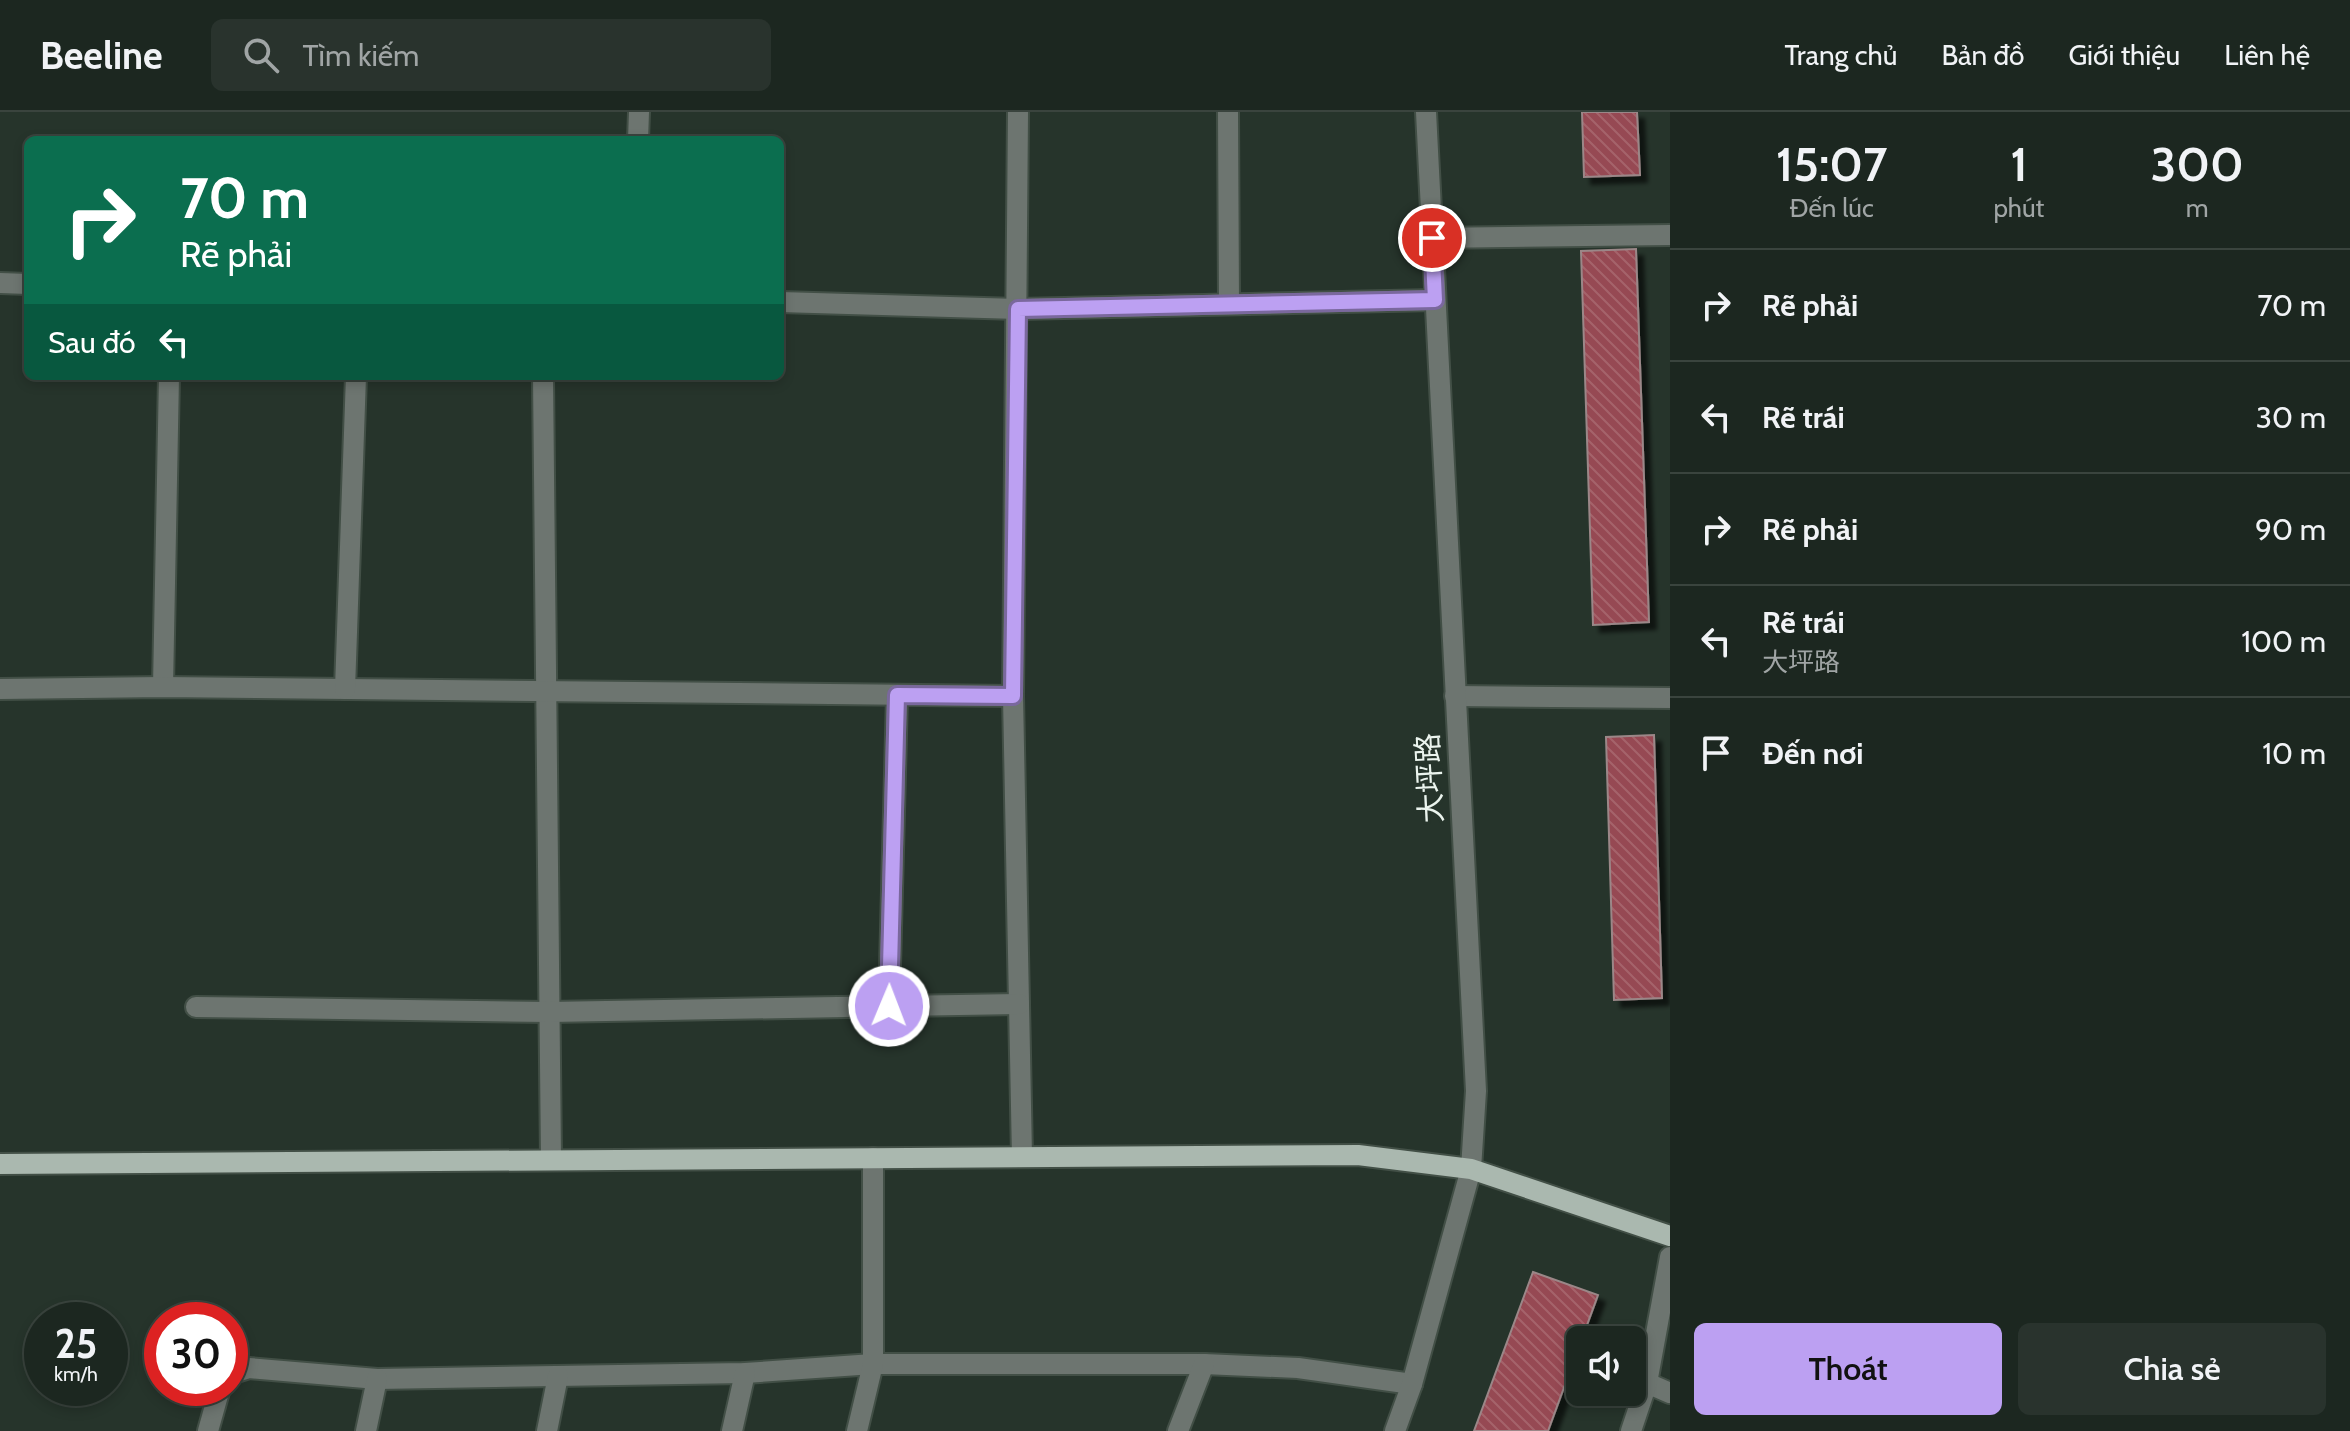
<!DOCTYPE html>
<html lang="vi">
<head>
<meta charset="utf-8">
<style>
	body { margin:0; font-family:Cabin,"Noto Sans SC",sans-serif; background:#29332d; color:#f1f3f6; height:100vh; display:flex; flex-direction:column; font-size:30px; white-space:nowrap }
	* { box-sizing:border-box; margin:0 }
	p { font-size:26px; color:#a0a5a5 }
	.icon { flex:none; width:44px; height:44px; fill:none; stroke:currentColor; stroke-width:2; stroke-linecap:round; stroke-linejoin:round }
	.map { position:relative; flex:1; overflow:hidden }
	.details { display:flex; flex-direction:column; background:#1c2720; width:680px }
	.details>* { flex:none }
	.hud { position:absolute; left:24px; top:24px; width:760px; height:244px; border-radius:12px; box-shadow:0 4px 12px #0003,0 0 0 2px #3a443e; background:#0b6e4f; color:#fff; overflow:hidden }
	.controls { position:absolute; left:1566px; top:1214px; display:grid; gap:16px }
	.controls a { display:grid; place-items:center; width:80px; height:80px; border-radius:12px; background:#1c2720; box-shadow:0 4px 12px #0003,0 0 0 2px #3a443e; font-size:40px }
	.speed { position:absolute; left:24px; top:1190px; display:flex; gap:16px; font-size:40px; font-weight:700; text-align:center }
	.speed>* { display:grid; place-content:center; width:104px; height:104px; border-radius:50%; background:#1c2720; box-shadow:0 4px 12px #0003,0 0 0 2px #3a443e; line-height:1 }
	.speed small { font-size:20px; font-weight:400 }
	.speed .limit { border:12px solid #d22; background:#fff; color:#111 }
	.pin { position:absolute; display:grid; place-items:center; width:68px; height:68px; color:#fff; margin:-34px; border:4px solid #fff; border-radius:50%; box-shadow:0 2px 8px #0007 }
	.me { position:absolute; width:88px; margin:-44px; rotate:1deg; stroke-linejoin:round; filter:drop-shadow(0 0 6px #0008) }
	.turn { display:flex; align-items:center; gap:28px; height:168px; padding:0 24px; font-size:36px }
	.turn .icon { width:104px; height:104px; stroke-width:2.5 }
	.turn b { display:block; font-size:56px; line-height:68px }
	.then { display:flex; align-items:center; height:76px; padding:0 24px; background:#0003; gap:16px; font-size:30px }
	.eta { display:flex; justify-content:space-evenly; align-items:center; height:136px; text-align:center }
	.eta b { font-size:48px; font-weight:600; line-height:56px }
	.button { display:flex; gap:16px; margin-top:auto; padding:16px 24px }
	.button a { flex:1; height:92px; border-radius:12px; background:#bca0f2; color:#111; font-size:32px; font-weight:600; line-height:92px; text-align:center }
	.button a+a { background:#29332d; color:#f1f3f6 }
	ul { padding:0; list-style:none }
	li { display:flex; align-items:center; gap:24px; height:112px; padding:0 24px; border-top:2px solid #3a443e }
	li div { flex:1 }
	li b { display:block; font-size:30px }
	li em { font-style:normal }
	header { display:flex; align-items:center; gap:48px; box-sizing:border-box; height:112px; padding:0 40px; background:#1c2720; border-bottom:2px solid #3a443e }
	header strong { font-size:38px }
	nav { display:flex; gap:44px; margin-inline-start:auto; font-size:28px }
	.search { width:560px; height:72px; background:#29332d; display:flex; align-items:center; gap:20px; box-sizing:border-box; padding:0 28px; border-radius:12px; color:#a0a5a5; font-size:30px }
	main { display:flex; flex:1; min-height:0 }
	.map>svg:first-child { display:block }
	.building { fill:url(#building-back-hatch); stroke:#9b8788; stroke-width:2; filter:url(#shadow) }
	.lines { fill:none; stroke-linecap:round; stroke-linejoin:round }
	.minor-casing { stroke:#424f46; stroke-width:24 }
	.major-casing { stroke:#424f46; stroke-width:24 }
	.minor { stroke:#6d7570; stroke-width:20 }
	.major { stroke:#aab8af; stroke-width:20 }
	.route-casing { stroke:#7a689d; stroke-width:20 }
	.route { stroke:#bca0f2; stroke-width:14 }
	.labels { text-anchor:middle; stroke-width:6; stroke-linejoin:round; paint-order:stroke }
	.street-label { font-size:30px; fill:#ebf4ee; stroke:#26342b }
</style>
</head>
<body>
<header>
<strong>Beeline</strong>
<div class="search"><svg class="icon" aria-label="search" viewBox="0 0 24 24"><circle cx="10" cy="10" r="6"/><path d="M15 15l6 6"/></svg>Tìm kiếm</div>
<nav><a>Trang chủ</a><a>Bản đồ</a><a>Giới thiệu</a><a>Liên hệ</a></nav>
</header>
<main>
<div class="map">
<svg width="1670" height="1319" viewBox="0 0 1670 1319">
	<defs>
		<pattern id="building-back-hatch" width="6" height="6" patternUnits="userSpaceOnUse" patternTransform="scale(2)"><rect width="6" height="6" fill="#964852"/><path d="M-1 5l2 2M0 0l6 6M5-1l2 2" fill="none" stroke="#a5636b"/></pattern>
		<filter id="shadow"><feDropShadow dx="7" dy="7" stdDeviation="2" flood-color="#0009"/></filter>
	</defs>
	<rect width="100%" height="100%" fill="#26342b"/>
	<g class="building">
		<path d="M1582,0H1637L1640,63L1584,65Z"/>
		<path d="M1636,137L1649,510L1593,513L1581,139Z"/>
		<path d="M1654,623L1662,886L1614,888L1606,625Z"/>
		<path d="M1533,1160L1598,1183L1548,1319H1474Z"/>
	</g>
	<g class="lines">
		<g class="minor-casing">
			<g id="minor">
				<path d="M1018,0L1013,584L1022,1045"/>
				<path d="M1228,0L1229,192"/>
				<path d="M638,28L639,0"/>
				<path d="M1432,126L1670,123"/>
				<path d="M0,171L28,172"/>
				<path d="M780,190L1018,197L1435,188"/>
				<path d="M543,264L551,1048"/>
				<path d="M163,575L169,264"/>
				<path d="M0,577L163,575L1013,584"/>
				<path d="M345,577L356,264"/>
				<path d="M1455,584L1670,586"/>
				<path d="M889,894L897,583"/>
				<path d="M196,895L549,900L1019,892"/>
				<path d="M230,1262L249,1256L377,1267L745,1261L873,1252H1204L1298,1256L1412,1272"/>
				<path d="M1647,1271L1670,1281"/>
				<path d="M208,1319L220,1276"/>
				<path d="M366,1319L377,1267"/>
				<path d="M547,1319L558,1264"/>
				<path d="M732,1319L745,1261"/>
				<path d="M857,1319L873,1252V1046"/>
				<path d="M1178,1319L1204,1252"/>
				<path d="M1395,1319L1412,1272L1471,1057L1476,979L1426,0"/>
				<path d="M1631,1319L1647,1271L1670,1145"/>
			</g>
		</g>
		<g class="major-casing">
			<path id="major" d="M0,1052L1358,1043L1471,1057L1670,1124"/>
		</g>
		<use href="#minor" class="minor"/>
		<use href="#major" class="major"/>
	</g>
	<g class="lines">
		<g class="route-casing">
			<path id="route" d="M889,894L897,583L1013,584L1018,197L1435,188L1432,126"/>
		</g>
		<use href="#route" class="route"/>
	</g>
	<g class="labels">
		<g class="street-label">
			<text transform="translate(1430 666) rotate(-93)" y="10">大坪路</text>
		</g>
	</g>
</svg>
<div class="controls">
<a><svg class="icon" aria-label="sound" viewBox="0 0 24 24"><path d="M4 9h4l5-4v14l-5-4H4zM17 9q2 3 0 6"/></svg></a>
</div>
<div class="speed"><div>25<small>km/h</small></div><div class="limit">30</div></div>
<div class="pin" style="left:1432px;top:126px;background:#d93025"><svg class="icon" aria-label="arrive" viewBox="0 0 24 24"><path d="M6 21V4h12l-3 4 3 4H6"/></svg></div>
<svg class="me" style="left:889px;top:894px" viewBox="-20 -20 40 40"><circle r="17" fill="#bca0f2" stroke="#fff" stroke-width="3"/><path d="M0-11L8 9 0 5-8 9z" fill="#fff"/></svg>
<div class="hud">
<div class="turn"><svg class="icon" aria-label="right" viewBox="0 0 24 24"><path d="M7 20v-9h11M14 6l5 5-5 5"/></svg><div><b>70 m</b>Rẽ phải</div></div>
<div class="then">Sau đó<svg class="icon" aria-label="left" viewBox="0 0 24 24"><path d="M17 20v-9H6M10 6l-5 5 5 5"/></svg></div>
</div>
</div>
<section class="details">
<div class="eta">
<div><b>15:07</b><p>Đến lúc</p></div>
<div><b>1</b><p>phút</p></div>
<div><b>300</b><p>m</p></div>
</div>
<ul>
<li><svg class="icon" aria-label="right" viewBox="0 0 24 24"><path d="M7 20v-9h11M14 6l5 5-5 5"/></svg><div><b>Rẽ phải</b></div><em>70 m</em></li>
<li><svg class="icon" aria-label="left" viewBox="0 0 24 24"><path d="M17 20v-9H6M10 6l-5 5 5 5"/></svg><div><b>Rẽ trái</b></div><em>30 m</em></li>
<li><svg class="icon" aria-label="right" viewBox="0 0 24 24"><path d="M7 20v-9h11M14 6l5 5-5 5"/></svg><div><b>Rẽ phải</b></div><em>90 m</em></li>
<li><svg class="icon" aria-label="left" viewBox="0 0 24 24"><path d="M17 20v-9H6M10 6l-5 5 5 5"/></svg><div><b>Rẽ trái</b><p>大坪路</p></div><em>100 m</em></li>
<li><svg class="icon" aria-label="arrive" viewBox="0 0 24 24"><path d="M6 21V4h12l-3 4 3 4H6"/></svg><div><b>Đến nơi</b></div><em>10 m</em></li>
</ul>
<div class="button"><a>Thoát</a><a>Chia sẻ</a></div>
</section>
</main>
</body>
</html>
